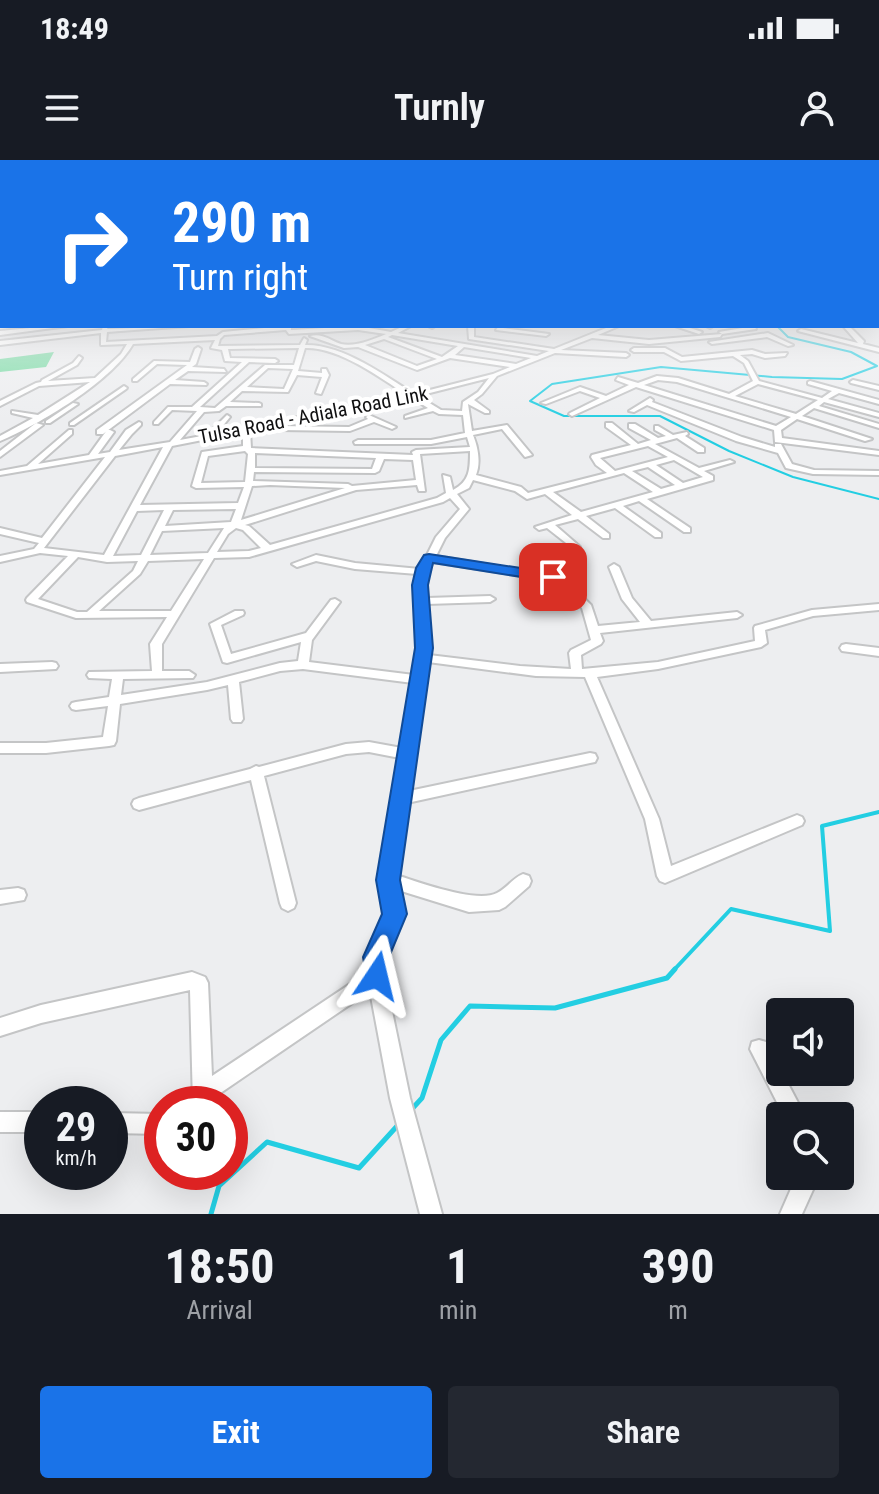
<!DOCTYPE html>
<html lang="en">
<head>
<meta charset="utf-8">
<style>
	body { margin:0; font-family:"Roboto Condensed",sans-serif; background:#242831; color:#f1f3f6; height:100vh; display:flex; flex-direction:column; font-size:30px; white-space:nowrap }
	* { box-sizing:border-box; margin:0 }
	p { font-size:26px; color:#9ea1a6 }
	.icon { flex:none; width:44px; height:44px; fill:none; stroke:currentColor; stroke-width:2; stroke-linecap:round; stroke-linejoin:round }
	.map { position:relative; height:1054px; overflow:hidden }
	.sheet { display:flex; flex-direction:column; background:#171b24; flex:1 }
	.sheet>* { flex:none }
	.top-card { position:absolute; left:0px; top:0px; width:880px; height:168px; box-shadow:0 8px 32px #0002; background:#1a73e8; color:#fff; overflow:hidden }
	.fabs { position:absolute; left:766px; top:838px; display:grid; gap:16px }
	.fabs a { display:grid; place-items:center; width:88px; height:88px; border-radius:8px; background:#171b24; box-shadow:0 8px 32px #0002; font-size:40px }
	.speed { position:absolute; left:24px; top:926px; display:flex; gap:16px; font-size:40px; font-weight:700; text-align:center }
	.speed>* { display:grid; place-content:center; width:104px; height:104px; border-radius:50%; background:#171b24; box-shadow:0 8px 32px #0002; line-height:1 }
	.speed small { font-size:20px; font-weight:400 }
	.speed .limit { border:12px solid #d22; background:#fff; color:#111 }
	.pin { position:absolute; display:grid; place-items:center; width:68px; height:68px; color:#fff; margin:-34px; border-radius:16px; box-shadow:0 4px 12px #0006 }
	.me { position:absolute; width:88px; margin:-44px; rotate:10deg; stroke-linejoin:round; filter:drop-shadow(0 0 6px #0008) }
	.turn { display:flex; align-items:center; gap:28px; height:168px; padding:0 40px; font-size:36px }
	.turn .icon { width:104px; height:104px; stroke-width:2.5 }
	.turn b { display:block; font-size:56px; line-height:68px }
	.eta { display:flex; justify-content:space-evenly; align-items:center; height:136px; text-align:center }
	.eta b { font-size:48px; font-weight:700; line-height:56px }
	.button { display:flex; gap:16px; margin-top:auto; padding:16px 40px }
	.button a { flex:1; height:92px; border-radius:8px; background:#1a73e8; color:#fff; font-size:32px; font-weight:700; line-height:92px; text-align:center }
	.button a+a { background:#242831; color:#f1f3f6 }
	.status { display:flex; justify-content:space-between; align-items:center; height:56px; padding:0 40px; background:#171b24; direction:ltr }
	.status svg { height:22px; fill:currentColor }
	header { display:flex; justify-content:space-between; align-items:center; height:104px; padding:0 40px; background:#171b24; font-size:36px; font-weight:700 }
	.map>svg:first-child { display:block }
	.green { fill:#7adaa5 }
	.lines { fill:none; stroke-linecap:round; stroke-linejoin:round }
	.stream-far2 { stroke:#23cee2; stroke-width:2 }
	.stream-far1 { stroke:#23cee2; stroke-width:4 }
	.stream { stroke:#23cee2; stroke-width:5 }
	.street-casing { stroke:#c4c5c6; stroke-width:4 }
	.primary-casing { stroke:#756123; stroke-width:24 }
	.street { fill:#fff; fill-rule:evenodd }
	.primary { stroke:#cdba80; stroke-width:20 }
	.route { fill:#1a73e8; stroke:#114b97; stroke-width:2 }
	.labels { text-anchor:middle; stroke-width:8; stroke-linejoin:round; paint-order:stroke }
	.far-street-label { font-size:20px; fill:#101011; stroke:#fff }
</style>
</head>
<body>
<div class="status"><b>18:49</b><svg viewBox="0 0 49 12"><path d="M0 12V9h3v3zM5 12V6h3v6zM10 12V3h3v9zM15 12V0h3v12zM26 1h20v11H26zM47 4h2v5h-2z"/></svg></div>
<header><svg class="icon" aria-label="menu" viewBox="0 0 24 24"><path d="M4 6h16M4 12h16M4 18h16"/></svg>Turnly<svg class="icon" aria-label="person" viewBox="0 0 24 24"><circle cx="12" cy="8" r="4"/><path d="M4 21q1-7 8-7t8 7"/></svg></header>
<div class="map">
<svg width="879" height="1054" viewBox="0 0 879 1054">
	<rect width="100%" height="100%" fill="#edeef0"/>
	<path class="green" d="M54,192L46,207L0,212V199Z"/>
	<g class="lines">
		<path class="stream-far2" d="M777,166L788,177L851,192L877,206L842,219L772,217L661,207L552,224L530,241L564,256H660L729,291L793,317L879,339"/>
		<path class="stream-far1" d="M673,811L731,749L830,771L822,666L879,652"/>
		<g class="stream">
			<path d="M411,950L422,938L441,880L470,846L555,848L667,818L675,809"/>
			<path d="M211,1054L219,1026L267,982L359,1008L398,965"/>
		</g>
		<g class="street-casing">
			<g id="street">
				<rect x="0" y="114" width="2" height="2"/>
				<rect x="878" y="120" width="1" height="2"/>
				<rect x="0" y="125" width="2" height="2"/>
				<rect x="878" y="148" width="1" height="3"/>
				<rect x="0" y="153" width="2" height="4"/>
				<path d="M878,157L879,158V162L878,161Z"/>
				<path d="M50,166H68L0,175V171Z"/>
				<path d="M103,166H109L107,169L189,166L107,172L106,182L217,176L223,172L285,166H291V170L358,166L391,172L404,166H411L398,173L537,196L549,191L469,179L468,166H474V177L554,189L611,166H619L598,175L649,180L722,174L720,177L649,184L592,178L561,190L626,193L629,195L626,197L555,193L497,216L482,234L474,240L489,251V253H485L468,244L472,271L507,265L532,295L525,297L502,269L473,275C478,287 481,303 476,315L521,327L528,333L607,313L596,305L591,297L592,295L631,285L606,267V263H612L638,284L651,280L629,268V264H635L658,278L666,276L655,270V266H658L673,275L687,272L688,274L685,276L704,288V292H698L677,278L655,284L699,308L730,300L734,302L704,311L713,316V320L647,339L690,368V372H684L639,341L623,346L661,373V377H655L615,348L586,356L609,374V378H603L578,359L555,365L578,385L580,387L575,390L547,368L539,370L535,367L572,355L545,334L527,339L515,331L473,320L469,328L457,334L469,349L445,378L436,396L562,417L591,445L598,466L640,462L622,439L609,407L614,404L619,407L632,438L651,461L737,452L742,455L737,458L600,473L603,481L601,484L581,495L582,509L658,502L755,481L754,468L755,466L812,450L879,444V450L813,456L765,470L767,483L761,487L658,509L597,517L659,659L671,706L797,655L802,657L804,661L802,665L665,723L660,721L657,716L645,659L585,517L536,516L428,502L409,631L590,593L595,594L597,598L595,602L590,603L407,643L396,715C419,722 477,744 497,733C507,728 513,718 523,714L529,716L531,721L529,726L505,747L499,750L469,752L398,730L403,754L385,797L387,827L410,938L442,1054H420L390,938L370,831L213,938V944H193L190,830L41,863L0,876V858L41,845L192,812L205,817L208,823L212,916L368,812L367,797L387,754L380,720L400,598L369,592L346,594L264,616L296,743L294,748L288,751L282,748L280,743L251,620L139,650L134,648L132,644L134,640L139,638L250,609L256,606L259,607L346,584L369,582L402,588L413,523L303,509L280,511L239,522L243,559L241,562H233L231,559L228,525L207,530L120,544L116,581L114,585L109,586L46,593H0V583H46L103,577L108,546L76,550L72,549L70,546L72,543L76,542L109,537L112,519L89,518L87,515L89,512L152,511L150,484L167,457L76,458L27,442L26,440L27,438L68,396L40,393L0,402V396L34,389L39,383L0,374V368L42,378L105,297L0,315V311L27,306L69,270H72V274L38,304L89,295L107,270H110L114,272L98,294L110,292L126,270L139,262L141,263V265L132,274L119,290L170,282L197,251L172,250L158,264H154V262L168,247H192L242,202L225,201L222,190L211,188L215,180L133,184C112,221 39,265 0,281V276L33,258L12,253V251L38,255L90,222L39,226L0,246V241L36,223L41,222L42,220L73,203L79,196L82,198L77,205L48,221L95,218L121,194L127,184L101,185V173L0,185V181L102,170ZM286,170L289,174L358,170L386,174C372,180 355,187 341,184C329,180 323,173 310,176L344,188L358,187L417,210L450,198L510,207L493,214L414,234C384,215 342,184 305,185L307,180L304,178L300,185L218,186L220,179L224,175ZM392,175L458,186L442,197L388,177ZM384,179L437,199L417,206L365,185ZM464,187L531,198L516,204L455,195ZM299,188L294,205H265L215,248L200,247L249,202L275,203L278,201L275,199L230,198L228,189ZM305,188C339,187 379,217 407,235L217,273L230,257L227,255L207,275L180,280L204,252L219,251L226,246H261V244L259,243L230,242L242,231L288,232L297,215L322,217L316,233L321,234L329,215L326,209H322V213L298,211ZM268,208L293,209L284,229L247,227ZM489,218L478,232L463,242L462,251L441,250L418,236ZM412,238L428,248L405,256V258L433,251L439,254L463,255L465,273L431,280H358L354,282L355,284H431L467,277L470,287L416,290L412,292L413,295L251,288L250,271ZM243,272V286L202,292L192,326L196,328L244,327L238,343L140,345L172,286ZM648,286L668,297L615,311L600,298ZM163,287L104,395L44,388L115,296ZM245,291L248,294L245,322L201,323L208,296ZM470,291C470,309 470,321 453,330L450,317L443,315L446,333L437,338L270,385L249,366L245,365L356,330L417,325L419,331H425L420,294ZM255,293L376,298L372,309L255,308ZM384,299L413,300L416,320L352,326L348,324L253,321L254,312L375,313L379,311ZM674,300L703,317L683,323L656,305ZM648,307L675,325L661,329L632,311ZM624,313L653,332L581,352L553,332ZM270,325L345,328L241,360L252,326ZM450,338L460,349L436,377L420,409L355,403L316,395L292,404L297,407L316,401L355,409L417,414L416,441L418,488L414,515L309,502L312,480L340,442L335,439L331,440L306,473L231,494L221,465L243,455L244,453L243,451H235L210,464L223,502L227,503L301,482L298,501L280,503L207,522L121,535L123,519L193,518L195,515L189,511H162V484L214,398L249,397L443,342ZM236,349L231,362L165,366L173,350ZM164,350L141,395L113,396L137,351ZM224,368L208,393L150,395L162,371ZM236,368L243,370L261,388L249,391L217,392L228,374ZM78,397L107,402L138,401L133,411L87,452H77L38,439ZM204,399L171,451H99L140,414L148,401ZM433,402L555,421L582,448L591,480L571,490L569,493L571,509L520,506L429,495L427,444L490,442L495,439L490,436L427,438L426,416Z"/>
				<path d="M428,166H435L432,168Z"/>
				<path d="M499,166H506L503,168L549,174L546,176L496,170Z"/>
				<path d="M675,166H684L702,172L699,174Z"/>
				<path d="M706,166H713L710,168Z"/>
				<path d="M754,166L756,169L722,174L719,172Z"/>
				<path d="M843,166H849L864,181L863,184L879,188V192L798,171L801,169L858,183Z"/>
				<path d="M768,173L793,185L788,186L767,177L712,184L709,182Z"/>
				<path d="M198,187L201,189L196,204L192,207L224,209L226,212L188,211L175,220L204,222L207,224L206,225L170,224L103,274H97V270L187,205L157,204L137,221H133V219L154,201L190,202L195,189Z"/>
				<path d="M665,188L682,197L752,190L765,194L787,193L785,196L765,198L752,194L740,195L748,201L759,221L822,238L832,231L808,224V222L810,221L879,240V244L839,233L828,239L879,253V257L824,242L819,246L879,264V268L814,248L802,256L872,279L865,281L797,259L781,270L782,278L879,291V295L775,282L774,270L636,227L572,256L569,254L570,253L600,238L580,231L546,244L541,243L580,227L606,236L629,225L616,220L618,217L638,223L657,216L678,218L729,234L753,221L744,203L733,196L681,201L664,192H634L631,190L634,188ZM658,220L677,222L791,257L776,266L644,225ZM758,224L818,240L796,254L735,236Z"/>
				<path d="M853,220L879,226V230L851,223L850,222Z"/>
				<path d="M124,226L127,228L126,229L74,265H70V263Z"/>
				<path d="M650,238L653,240L652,242L742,277L775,287V284H781L792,304L814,310L879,311V315L813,314L786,308L778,293L736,281L647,245L634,252L629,251Z"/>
				<path d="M73,243L78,244L50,263H46V261Z"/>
				<path d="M369,255L396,267L392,269L374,262L350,271L279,270L275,268L279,266L349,267L368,259L366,257Z"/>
				<path d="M36,263L43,265L0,297V291Z"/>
				<path d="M846,484L879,488V496L842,491L840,488L842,485Z"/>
				<path d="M52,502L56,503L58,506L56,509L0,512V504Z"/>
				<path d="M18,728L24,730L26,735L24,740L0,744V730Z"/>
				<path d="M759,880L766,882L805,956H784L750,889L752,882Z"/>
				<rect x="0" y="952" width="42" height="20"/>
				<path d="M110,953L162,954V974L110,973Z"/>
				<path d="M794,1016H816V1023L802,1054H780L794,1022Z"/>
			</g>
		</g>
		<g class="primary-casing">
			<path id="primary" d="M0,137L2,136"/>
		</g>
		<use href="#street" class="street"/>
		<use href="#primary" class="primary"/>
	</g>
	<linearGradient id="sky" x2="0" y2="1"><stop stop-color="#59bee6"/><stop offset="0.44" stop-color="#f7f7f8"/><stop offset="1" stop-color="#f7f7f8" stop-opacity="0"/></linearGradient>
	<rect width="879" height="261" fill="url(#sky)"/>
	<path class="route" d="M429,394L553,413L560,417L553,422L433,403L428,425L433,488L400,720L407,754L389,797L390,816L387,825L377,829L368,825L363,797L382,754L376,720L415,488L412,425L416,408L424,395Z"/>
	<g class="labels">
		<g class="far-street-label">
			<text transform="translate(313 255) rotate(-11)" y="7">Tulsa Road - Adiala Road Link</text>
		</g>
	</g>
</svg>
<div class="fabs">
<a><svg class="icon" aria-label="sound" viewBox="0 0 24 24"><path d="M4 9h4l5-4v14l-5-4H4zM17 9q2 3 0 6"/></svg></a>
<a><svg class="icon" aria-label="search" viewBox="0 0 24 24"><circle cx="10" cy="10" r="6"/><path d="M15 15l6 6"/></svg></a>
</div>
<div class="speed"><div>29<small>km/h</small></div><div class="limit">30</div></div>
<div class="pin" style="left:553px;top:417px;background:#d93025"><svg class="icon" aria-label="arrive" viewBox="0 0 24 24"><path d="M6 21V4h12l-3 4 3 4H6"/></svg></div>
<svg class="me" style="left:377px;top:816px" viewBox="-20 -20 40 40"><path d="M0-17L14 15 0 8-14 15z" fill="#1a73e8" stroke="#fff" stroke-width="4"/></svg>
<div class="top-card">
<div class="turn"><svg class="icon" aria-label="right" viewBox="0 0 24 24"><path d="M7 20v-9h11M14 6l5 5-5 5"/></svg><div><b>290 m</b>Turn right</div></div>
</div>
</div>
<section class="sheet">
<div class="eta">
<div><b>18:50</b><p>Arrival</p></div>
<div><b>1</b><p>min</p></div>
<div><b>390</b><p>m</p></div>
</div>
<div class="button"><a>Exit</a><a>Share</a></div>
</section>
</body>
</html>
